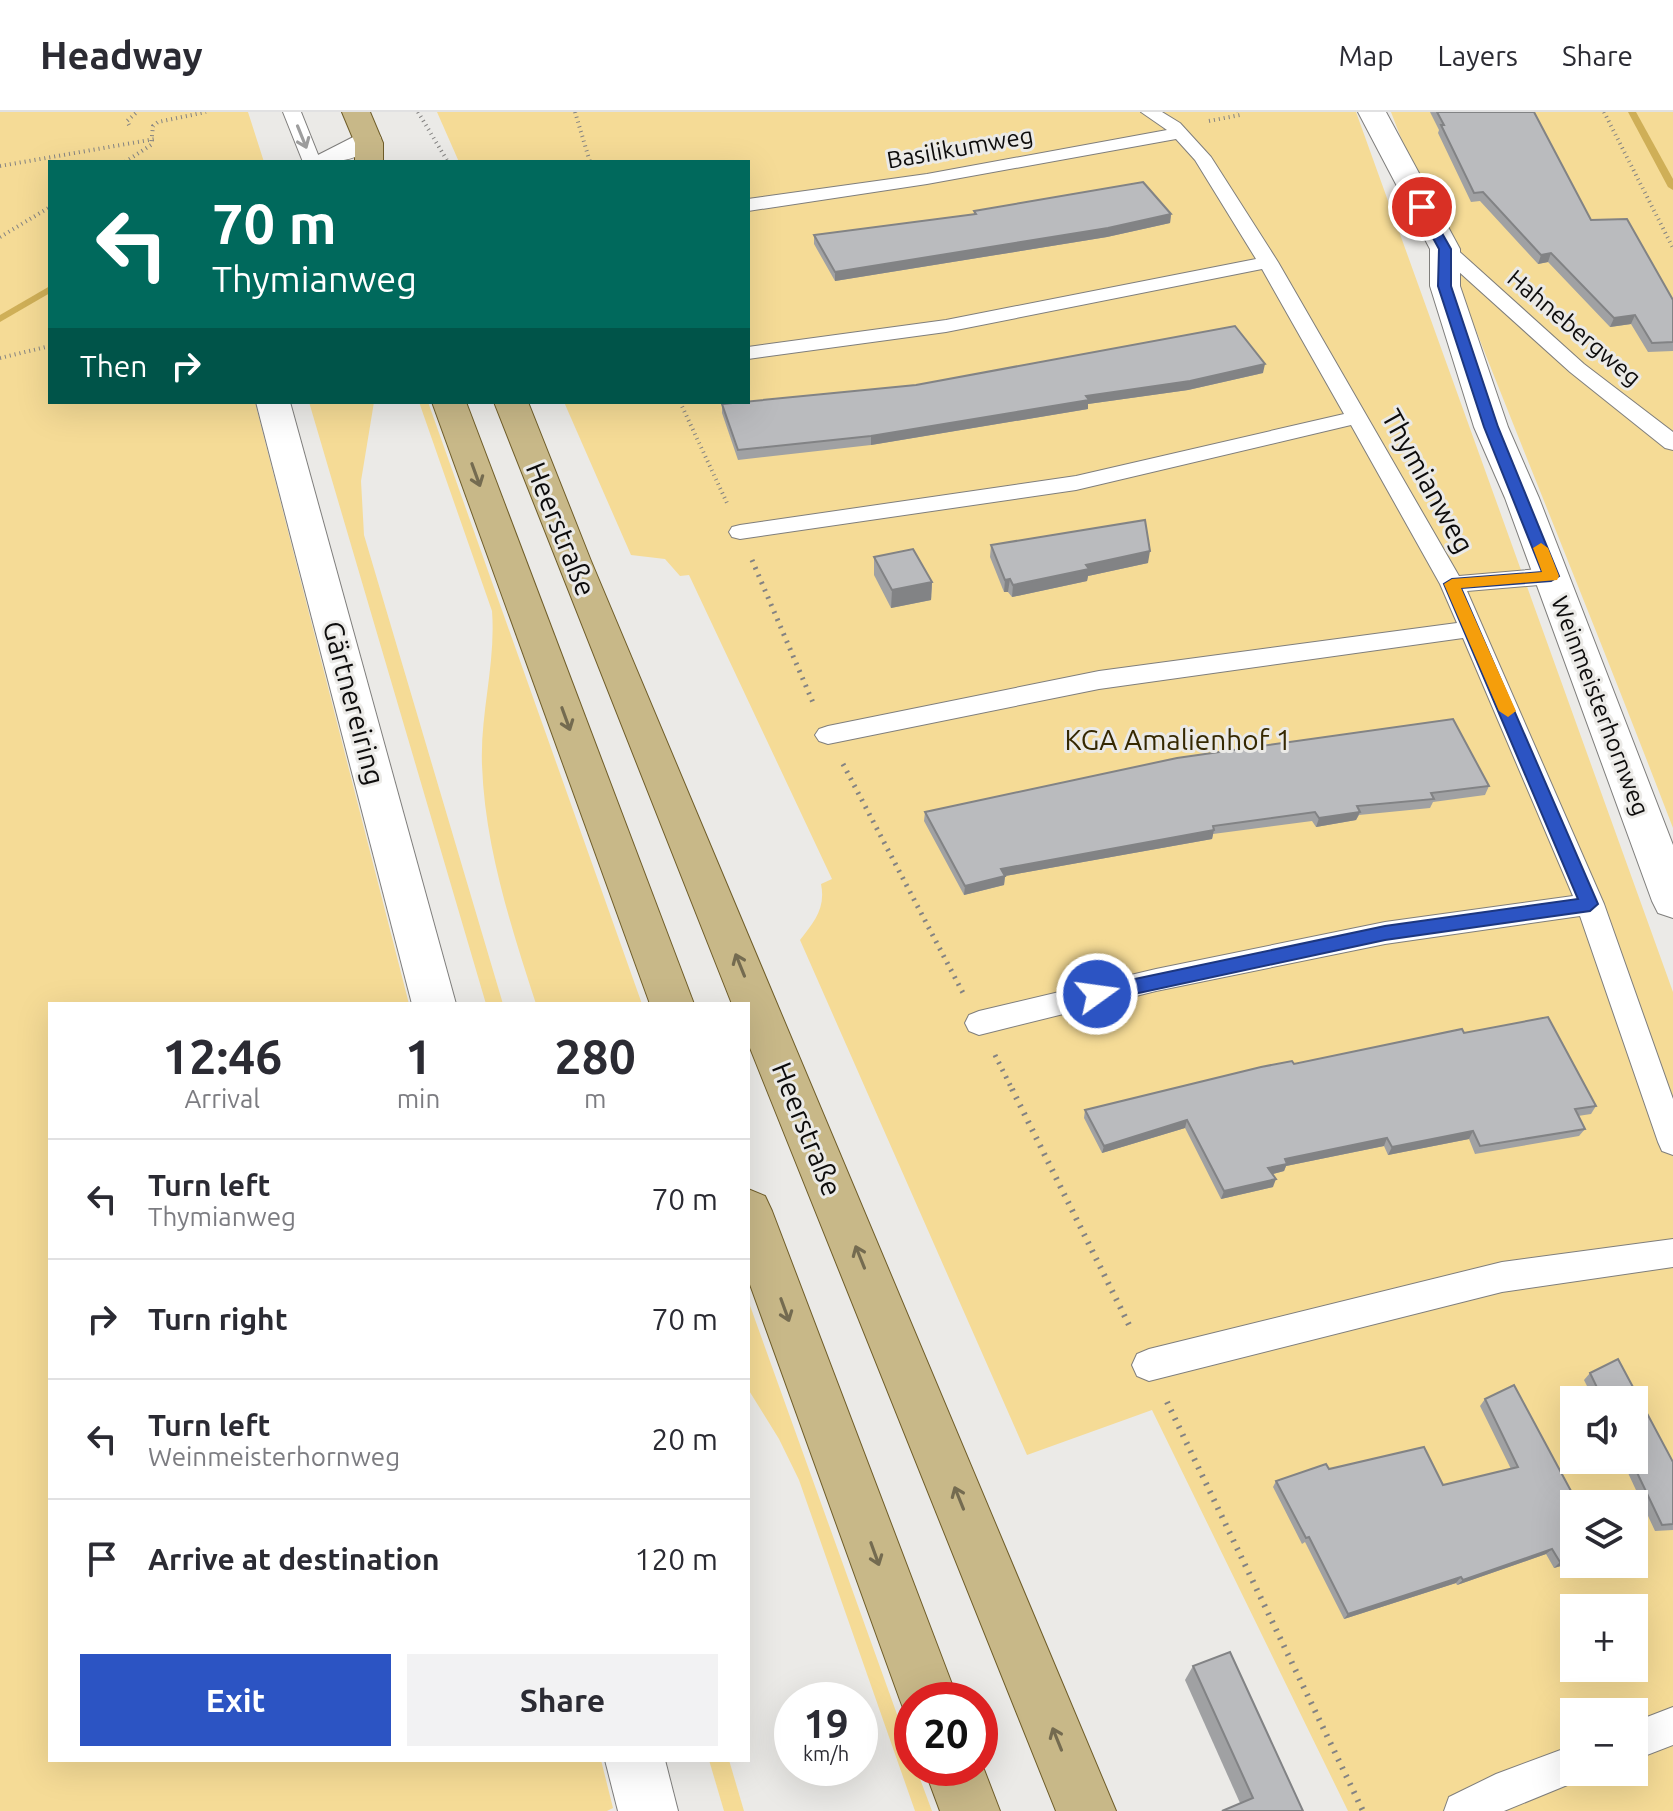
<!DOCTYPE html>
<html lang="en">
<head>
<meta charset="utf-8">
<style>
	body { margin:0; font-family:Ubuntu,sans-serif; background:#f2f2f3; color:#2b2b33; height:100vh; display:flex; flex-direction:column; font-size:30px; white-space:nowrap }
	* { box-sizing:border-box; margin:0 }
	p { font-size:26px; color:#7c7c81 }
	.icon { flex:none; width:44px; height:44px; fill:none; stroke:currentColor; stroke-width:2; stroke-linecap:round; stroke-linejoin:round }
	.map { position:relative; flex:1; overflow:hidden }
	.sheet { position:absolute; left:48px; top:890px; width:702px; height:760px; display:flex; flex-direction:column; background:#fff; border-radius:0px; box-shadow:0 8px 32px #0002 }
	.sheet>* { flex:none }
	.guide { position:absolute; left:48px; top:48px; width:702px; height:244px; border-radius:0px; box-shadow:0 8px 32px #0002; background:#00695c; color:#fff; overflow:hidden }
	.buttons { position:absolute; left:1560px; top:1274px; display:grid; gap:16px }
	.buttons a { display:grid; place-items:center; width:88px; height:88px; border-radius:0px; background:#fff; box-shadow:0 8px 32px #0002; font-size:40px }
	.speed { position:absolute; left:774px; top:1570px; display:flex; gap:16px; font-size:40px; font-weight:700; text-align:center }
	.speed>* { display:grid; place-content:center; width:104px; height:104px; border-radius:50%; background:#fff; box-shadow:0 8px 32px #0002; line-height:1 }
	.speed small { font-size:20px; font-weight:400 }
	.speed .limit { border:12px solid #d22; background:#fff; color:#111 }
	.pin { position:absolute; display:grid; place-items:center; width:68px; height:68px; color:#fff; margin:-34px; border:4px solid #fff; border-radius:50%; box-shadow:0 2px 8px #0007 }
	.me { position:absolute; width:88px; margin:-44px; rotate:76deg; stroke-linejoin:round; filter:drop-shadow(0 0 6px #0008) }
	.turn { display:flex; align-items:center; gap:28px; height:168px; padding:0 32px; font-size:36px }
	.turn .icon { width:104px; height:104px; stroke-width:2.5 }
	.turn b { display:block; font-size:56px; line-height:68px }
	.then { display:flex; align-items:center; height:76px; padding:0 32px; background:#0003; gap:16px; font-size:30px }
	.eta { display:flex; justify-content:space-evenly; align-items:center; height:136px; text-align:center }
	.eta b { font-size:48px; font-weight:600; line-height:56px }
	.primary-button { display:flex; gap:16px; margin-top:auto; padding:16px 32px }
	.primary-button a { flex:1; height:92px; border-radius:0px; background:#2c54c3; color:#fff; font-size:32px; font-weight:600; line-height:92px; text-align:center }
	.primary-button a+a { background:#f2f2f3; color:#2b2b33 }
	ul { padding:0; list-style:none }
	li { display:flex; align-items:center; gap:24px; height:120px; padding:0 32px; border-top:2px solid #e1e1e2 }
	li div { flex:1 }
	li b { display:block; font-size:30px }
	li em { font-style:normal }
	header { display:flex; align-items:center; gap:48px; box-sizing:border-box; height:112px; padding:0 40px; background:#fff; border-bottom:2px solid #e1e1e2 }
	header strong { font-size:38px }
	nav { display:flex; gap:44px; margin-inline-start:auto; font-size:28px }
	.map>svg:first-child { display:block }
	.green { fill:#f5db96; fill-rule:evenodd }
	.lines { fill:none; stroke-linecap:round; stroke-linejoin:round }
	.stream { fill:#cfaf57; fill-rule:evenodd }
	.service-casing { stroke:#7f7e7c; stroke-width:2 }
	.minor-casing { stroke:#7f7e7c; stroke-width:2 }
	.primary-casing { stroke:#6f5d29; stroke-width:2 }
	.path-far2 { stroke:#848382; stroke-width:4; stroke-dasharray:1 4; stroke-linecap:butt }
	.path-far1 { stroke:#848382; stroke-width:5; stroke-dasharray:2 6; stroke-linecap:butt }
	.path { stroke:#848382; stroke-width:6; stroke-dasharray:2 7; stroke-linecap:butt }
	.service { fill:#fff; fill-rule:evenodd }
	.minor { fill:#fff; fill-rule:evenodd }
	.primary { fill:#c8b888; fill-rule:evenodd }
	.wall { fill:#a0a1a3 }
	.shaded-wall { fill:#828385 }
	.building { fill:#babbbe; stroke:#828385; stroke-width:2 }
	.oneway { stroke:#9e9e9e }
	.oneway2 { stroke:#746b50 }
	.route { fill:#2c54c3; stroke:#1d377f; stroke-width:2 }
	.slow { fill:#f59e0b }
	.labels { text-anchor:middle; stroke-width:6; stroke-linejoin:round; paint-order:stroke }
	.far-street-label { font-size:24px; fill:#0d0c0c; stroke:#ebeae7 }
	.street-label { font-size:28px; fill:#0d0c0c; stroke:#ebeae7 }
	.park-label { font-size:28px; fill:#352801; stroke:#ebeae7 }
</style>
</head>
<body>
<header>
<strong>Headway</strong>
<nav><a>Map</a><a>Layers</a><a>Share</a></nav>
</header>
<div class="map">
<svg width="1673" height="1699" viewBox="0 0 1673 1699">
	<rect width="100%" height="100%" fill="#ebeae7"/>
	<g class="green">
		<path d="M0,0H248L264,50H50V290H255L409,892H50V1648H601L613,1696L607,1699H0Z"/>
		<path d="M437,0H1356L1673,880V1699H1348L1152,1298L1027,1343L800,828C814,810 826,796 821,772L832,767L689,463L680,464L665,447L631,443L564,290H748V50H459ZM1574,1288H1634V1348H1574ZM1574,1392H1634V1452H1574ZM1574,1496H1634V1556H1574ZM1574,1600H1634V1660H1574Z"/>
		<path d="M1391,0H1673V716C1581,476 1482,240 1391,0Z"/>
		<path d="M309,290H374L361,369L364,423L503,892H486Z"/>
		<path d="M419,290H428L642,892H536C511,814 485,736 482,653C480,601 496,551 492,499Z"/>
		<path d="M748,1188L912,1644V1656H916L932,1699H915L799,1368L779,1327L748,1277Z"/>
		<path d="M709,1648H729L744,1699H724Z"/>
	</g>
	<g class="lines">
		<g class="stream">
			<path d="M1628,0H1636L1673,67V78L1668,75Z"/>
			<path d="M50,174V181L0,210V203Z"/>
		</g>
		<g class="service-casing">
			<g id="service">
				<path d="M283,0H301L321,50H303Z"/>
				<path d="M1141,0H1162L1180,11L1211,45L1278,150L1459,464L1551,456L1559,459L1563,464L1559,469L1551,472L1467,479L1604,792L1673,987V1043L1662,1039L1658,1030L1580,804L1385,832L1156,879L979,923L969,919L965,911L969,903L979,899L1156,857L1385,810L1573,784L1463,526L1099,577L828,632L819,629L815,623L819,617L828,614L1099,559L1457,511L1440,472L1351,313L1076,378L740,427L732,425L729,420L732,415L740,413L1076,364L1344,302L1262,157L946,220L748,247V235L946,208L1256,147L1195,48L1176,27L927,72L748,99V87L927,62L1167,18Z"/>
				<path d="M1445,131L1452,133L1584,252L1673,320V338L1665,336L1570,260L1438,141L1435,137Z"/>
				<path d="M1673,1127V1155L1502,1180L1149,1269L1137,1264L1132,1253L1137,1242L1149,1237L1502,1150Z"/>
				<path d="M1673,1595V1633L1634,1648V1610Z"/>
				<path d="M1574,1633V1660H1590L1587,1665L1504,1699H1444L1449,1685L1496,1662Z"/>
			</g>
		</g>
		<g class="minor-casing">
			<g id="minor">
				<path d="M1358,0H1386L1460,137V174L1508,315L1539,386L1673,733V806L1658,801L1652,789L1505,386L1474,315L1430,174V137Z"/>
				<path d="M367,18L377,20L381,26C365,49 337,50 312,50L316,44Z"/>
				<path d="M256,290H290L456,892H412Z"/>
				<path d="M605,1648H665L678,1699H618Z"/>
			</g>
		</g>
		<g class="primary-casing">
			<g id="primary">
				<path d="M342,0H370L383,31V50H355V31Z"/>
				<path d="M432,290H466L694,892H650Z"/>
				<path d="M494,290H528L591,449L1116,1699H1056L748,931V892H732Z"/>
				<path d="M748,1077L765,1084L772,1099L958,1588H912V1610L908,1609L900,1588L748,1167Z"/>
				<path d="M980,1647L1000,1699H940L924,1656H980Z"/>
			</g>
		</g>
		<g class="path-far2">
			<path d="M418,0L448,50"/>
			<path d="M575,0L590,50"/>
			<path d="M1604,0L1673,136"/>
			<path d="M1209,9L1240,3L1238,0"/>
			<path d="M129,13L127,9L137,0"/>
			<path d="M125,50L151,33L153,14L158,10L206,0"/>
			<path d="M0,54L155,27"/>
			<path d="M0,125L50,95"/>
			<path d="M0,246L50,234"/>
			<path d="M680,290L727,391"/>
		</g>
		<g class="path-far1">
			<path d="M752,448L814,593"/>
			<path d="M843,652L963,881"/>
			<path d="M995,943L1013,979"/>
		</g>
		<g class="path">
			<path d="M1012,977L1131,1217"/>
			<path d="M1167,1290L1363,1699"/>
		</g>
		<use href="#service" class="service"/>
		<use href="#minor" class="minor"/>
		<use href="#primary" class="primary"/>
	</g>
	<g class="wall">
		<path d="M1430,0H1534L1591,108L1673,188V239L1648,240L1631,212L1610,215L1548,150L1538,152L1480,89L1471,90L1438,21L1439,18Z"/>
		<path d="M974,99L1171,102L1170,111L1107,125L835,169L814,132V123L974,102Z"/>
		<path d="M1263,261L1188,278L1088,292V297L871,333L738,348L722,301V292Z"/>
		<path d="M991,433L1148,451L1088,464L1087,469L1012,485L1008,480H1004L990,445Z"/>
		<path d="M874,445L932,470L931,488L891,496L874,463Z"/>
		<path d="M1489,674L1485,683L1433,690L1430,696L1359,703L1356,708L1316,715L1312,709L1213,722L1212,727L1005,764L1004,773L964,783L924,709L925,700Z"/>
		<path d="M1464,921L1596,994L1591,1002L1578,1004L1585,1017L1579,1024L1475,1042L1469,1027L1388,1043L1384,1034L1286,1054L1284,1059L1273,1062V1075L1221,1087L1185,1016L1102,1041L1084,1006L1085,998L1294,952Z"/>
		<path d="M1618,1247L1673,1350V1418L1655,1419L1622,1348H1634V1288H1594L1584,1268L1590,1261Z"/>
		<path d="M1485,1287L1574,1392V1450L1554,1456L1546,1442L1457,1473L1456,1471L1344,1507L1305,1430L1302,1432L1273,1375L1276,1369L1329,1357L1443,1373L1511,1357L1480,1294Z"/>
		<path d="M1193,1554L1303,1699L1240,1691L1185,1568Z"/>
	</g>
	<g class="shaded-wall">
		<path d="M1171,102L1170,111L1107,125L835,169V160Z"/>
		<path d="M1551,141L1548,150L1538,152L1541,143Z"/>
		<path d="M1635,203L1631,212L1610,215L1614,206Z"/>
		<path d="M1265,252L1263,261L1188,278L1088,292V297L871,333V324L1086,284Z"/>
		<path d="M1150,439L1148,451L1088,464L1087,469L1012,485L1013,473L1086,453Z"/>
		<path d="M1010,467L1008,480H1004L1005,468Z"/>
		<path d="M932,470L931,488L891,496L892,478Z"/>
		<path d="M1360,700L1356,708L1316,715L1319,706Z"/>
		<path d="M1214,718L1212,727L1005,764L1004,773L964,783L965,774L1001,757Z"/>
		<path d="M1187,1008L1185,1016L1102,1041L1104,1034Z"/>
		<path d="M1473,1019L1469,1027L1388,1043L1392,1035Z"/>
		<path d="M1387,1026L1384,1034L1286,1054L1284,1059L1265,1064L1268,1056L1285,1047Z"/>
		<path d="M1276,1067L1273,1075L1221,1087L1224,1079Z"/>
		<path d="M1552,1437L1546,1442L1457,1473L1463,1468Z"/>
		<path d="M1574,1446V1450L1554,1456L1560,1450Z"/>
		<path d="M1461,1465L1456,1471L1344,1507L1348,1502Z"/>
	</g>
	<g class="building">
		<path d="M1437,0H1534L1591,108L1627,107L1673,188V230L1652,231L1635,203L1614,206L1551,141L1541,143L1483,80L1474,81L1441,13H1444Z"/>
		<path d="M1143,70L1171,102L1108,116L835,160L814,123L976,102L974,99Z"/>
		<path d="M1235,214L1265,252L1190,269L1086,284L1089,288L871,324L738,338L722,292L916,273Z"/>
		<path d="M1145,408L1150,439L1086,453L1089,457L1013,473L1010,467L1005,468L991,433Z"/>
		<path d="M913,437L932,470L892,478L874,445Z"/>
		<path d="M1453,607L1489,674L1431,681L1434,687L1357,694L1360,700L1319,706L1315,700L1213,714L1214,718L1001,757L1005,764L965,774L925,700L1177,646Z"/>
		<path d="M1548,905L1596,994L1575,997L1585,1017L1480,1034L1473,1019L1392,1035L1387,1026L1285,1047L1287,1052L1268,1056L1276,1067L1224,1079L1187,1008L1104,1034L1085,998L1261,955L1292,949L1294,952L1462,917L1464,921Z"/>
		<path d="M1618,1247L1673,1350V1412L1662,1413L1631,1348H1634V1288H1603L1590,1261Z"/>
		<path d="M1514,1273L1578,1392H1574V1446L1560,1450L1552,1437L1463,1468L1461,1465L1348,1502L1309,1425L1306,1426L1276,1369L1326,1352L1329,1357L1424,1335L1443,1373L1518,1355L1485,1287Z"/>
		<path d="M1230,1540L1303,1699H1222L1253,1686L1193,1554Z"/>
	</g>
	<defs><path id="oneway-shaft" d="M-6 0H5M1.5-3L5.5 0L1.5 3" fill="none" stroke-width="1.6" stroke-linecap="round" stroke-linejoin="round" transform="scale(2)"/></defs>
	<use class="oneway" href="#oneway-shaft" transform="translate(302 25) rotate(68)"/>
	<g class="oneway2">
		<use href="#oneway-shaft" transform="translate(476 363) rotate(70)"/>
		<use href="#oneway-shaft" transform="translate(566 607) rotate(70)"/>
		<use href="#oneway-shaft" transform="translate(740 853) rotate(-112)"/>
		<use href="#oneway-shaft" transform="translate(860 1145) rotate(-112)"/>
		<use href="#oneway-shaft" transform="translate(785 1198) rotate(70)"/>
		<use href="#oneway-shaft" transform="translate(959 1386) rotate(-112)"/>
		<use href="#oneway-shaft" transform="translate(875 1442) rotate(70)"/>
		<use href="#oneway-shaft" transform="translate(1057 1627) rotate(-112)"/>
	</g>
	<path class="route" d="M1417,93H1426L1451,137V174L1498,315L1559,464L1551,469L1461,476L1598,792L1590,799L1385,828L1097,890L1090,887L1088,882L1090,877L1097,875L1385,814L1578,787L1444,472L1452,467L1542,460L1484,315L1438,174L1439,137L1416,95Z"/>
	<path class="slow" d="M1541,431L1548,436L1559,464L1557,468L1461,476L1516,599L1508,605L1499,599L1444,472L1452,467L1542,460L1533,436Z"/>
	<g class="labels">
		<g class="far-street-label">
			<text transform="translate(960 36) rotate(-10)" y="8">Basilikumweg</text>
			<text transform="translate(1574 216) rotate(40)" y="8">Hahnebergweg</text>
			<text transform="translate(1600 594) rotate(69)" y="8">Weinmeisterhornweg</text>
		</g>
		<g class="street-label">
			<text transform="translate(1428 369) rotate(61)" y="10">Thymianweg</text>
			<text transform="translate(561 417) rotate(68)" y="10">Heerstraße</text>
			<text transform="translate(354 591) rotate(75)" y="10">Gärtnereiring</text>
			<text transform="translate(807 1017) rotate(68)" y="10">Heerstraße</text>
		</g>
		<g class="park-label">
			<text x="1178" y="638">KGA Amalienhof 1</text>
		</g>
	</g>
</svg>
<div class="buttons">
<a><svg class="icon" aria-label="sound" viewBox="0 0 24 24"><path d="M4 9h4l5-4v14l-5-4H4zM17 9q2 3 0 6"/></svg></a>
<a><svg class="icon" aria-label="layers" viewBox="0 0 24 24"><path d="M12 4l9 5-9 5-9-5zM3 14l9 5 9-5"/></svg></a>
<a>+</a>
<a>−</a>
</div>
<div class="speed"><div>19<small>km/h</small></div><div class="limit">20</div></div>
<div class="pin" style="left:1422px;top:95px;background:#d93025"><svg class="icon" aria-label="arrive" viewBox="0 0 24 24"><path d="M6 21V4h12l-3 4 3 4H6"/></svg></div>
<svg class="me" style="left:1097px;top:882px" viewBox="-20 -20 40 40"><circle r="17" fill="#2c54c3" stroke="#fff" stroke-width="3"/><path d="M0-11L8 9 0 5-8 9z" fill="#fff"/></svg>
<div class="guide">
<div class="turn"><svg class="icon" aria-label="left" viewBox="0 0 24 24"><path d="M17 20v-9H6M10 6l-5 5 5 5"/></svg><div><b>70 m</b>Thymianweg</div></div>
<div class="then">Then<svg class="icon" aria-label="right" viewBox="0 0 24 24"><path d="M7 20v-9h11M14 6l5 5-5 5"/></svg></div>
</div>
<section class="sheet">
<div class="eta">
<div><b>12:46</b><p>Arrival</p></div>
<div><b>1</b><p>min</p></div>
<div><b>280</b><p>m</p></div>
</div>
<ul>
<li><svg class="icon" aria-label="left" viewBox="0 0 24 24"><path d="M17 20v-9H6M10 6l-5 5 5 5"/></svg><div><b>Turn left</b><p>Thymianweg</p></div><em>70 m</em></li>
<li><svg class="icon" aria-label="right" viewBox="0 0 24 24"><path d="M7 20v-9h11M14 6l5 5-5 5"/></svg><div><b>Turn right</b></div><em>70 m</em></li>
<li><svg class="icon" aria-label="left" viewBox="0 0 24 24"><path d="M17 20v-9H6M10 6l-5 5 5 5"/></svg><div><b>Turn left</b><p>Weinmeisterhornweg</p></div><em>20 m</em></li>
<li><svg class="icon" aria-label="arrive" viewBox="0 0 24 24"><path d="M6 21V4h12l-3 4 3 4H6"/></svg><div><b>Arrive at destination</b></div><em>120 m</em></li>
</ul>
<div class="primary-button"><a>Exit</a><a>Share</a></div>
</section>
</div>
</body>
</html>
